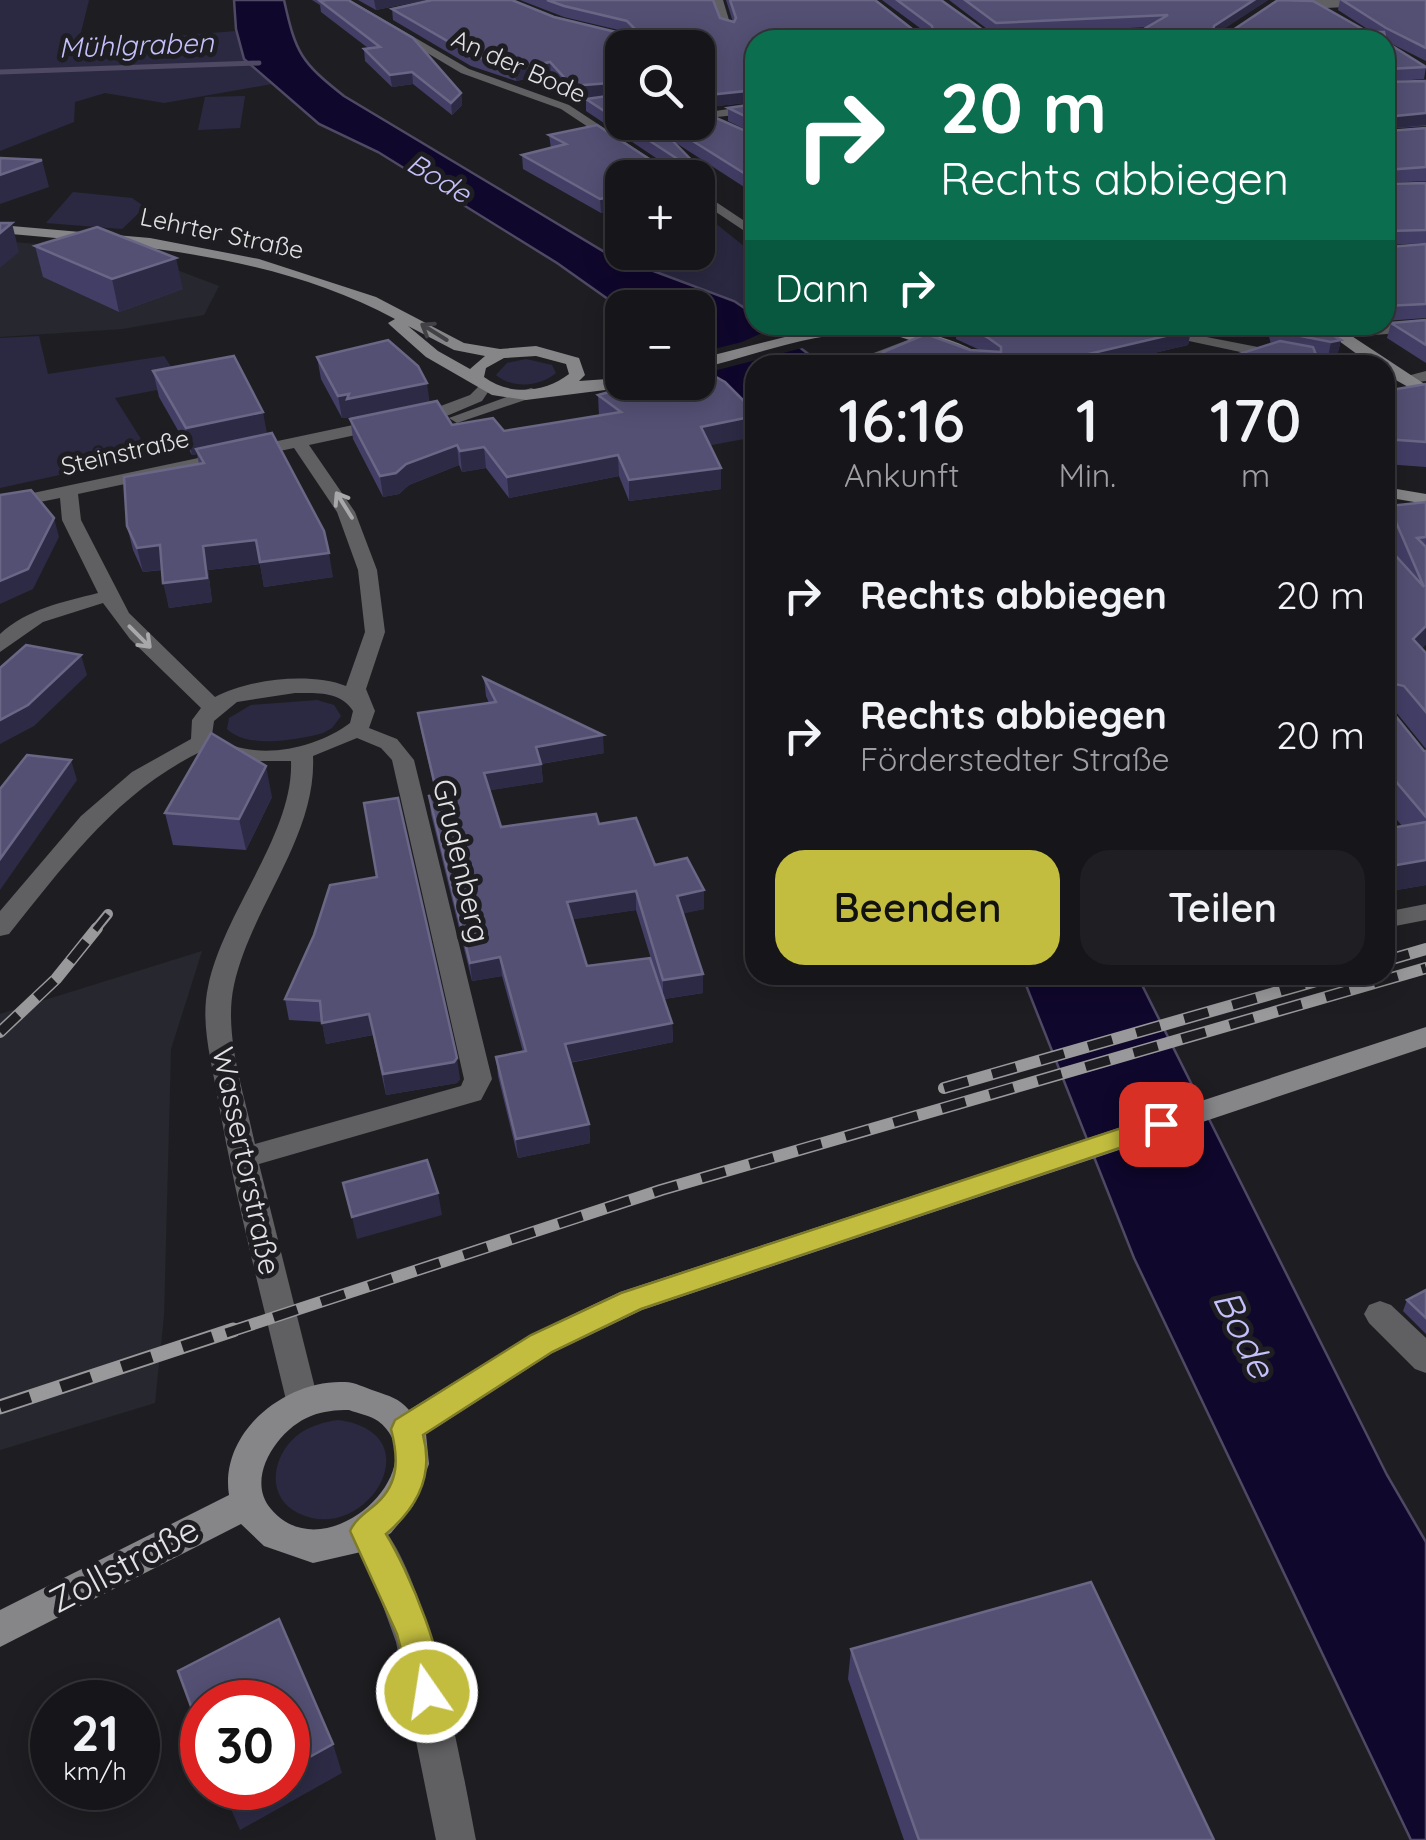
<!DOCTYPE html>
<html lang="de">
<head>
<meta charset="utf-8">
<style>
	body { margin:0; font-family:Quicksand,sans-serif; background:#1f1f23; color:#f1f3f6; height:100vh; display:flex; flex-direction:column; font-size:38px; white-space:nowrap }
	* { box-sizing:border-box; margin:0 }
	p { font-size:32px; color:#9e9fa2 }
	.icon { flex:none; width:55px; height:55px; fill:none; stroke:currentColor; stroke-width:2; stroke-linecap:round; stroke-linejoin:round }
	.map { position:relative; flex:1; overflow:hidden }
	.details { position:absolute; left:745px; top:355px; width:650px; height:630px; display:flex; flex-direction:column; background:#16161a; border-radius:30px; box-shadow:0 5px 25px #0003,0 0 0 2px #353539 }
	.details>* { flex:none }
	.top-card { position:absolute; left:745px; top:30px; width:650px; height:305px; border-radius:30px; box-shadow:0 5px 25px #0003,0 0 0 2px #353539; background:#0b6e4f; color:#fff; overflow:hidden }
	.fabs { position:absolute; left:605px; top:30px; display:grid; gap:20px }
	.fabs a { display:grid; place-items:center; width:110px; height:110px; border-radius:20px; background:#16161a; box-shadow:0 5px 25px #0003,0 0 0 2px #353539; font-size:50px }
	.speed { position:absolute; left:30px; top:1680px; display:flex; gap:20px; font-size:50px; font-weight:700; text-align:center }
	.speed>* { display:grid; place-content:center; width:130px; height:130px; border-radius:50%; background:#16161a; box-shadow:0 5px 25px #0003,0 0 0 2px #353539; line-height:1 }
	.speed small { font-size:25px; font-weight:400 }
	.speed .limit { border:15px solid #d22; background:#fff; color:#111 }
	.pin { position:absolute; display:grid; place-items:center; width:85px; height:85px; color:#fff; margin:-42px; border-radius:20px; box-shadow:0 5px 15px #0006 }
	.me { position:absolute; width:110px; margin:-55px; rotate:347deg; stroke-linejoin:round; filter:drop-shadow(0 0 8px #0008) }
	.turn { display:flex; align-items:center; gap:35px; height:210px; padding:0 30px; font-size:45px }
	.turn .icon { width:130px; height:130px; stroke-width:2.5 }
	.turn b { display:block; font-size:70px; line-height:85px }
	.then { display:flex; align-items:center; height:95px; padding:0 30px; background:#0003; gap:20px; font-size:38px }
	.eta { display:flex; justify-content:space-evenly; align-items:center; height:170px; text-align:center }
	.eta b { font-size:60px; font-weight:600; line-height:70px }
	.primary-button { display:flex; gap:20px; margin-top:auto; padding:20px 30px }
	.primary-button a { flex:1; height:115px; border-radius:30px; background:#c2bd3f; color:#111; font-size:40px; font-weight:600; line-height:115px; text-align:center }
	.primary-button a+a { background:#1f1f23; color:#f1f3f6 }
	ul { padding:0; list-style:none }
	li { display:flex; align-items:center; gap:30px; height:140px; padding:0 30px }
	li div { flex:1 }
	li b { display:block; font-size:38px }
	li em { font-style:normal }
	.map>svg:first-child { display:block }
	.built { fill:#272730 }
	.green { fill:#2b2942 }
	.water { fill:#10072d; stroke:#4f4964; stroke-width:2.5 }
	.pier { fill:#1e1e22 }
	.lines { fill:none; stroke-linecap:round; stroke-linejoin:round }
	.stream { stroke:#4f4964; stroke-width:5 }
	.minor { fill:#606062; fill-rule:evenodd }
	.secondary { fill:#868689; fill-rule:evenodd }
	.rail-far2-casing { stroke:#99999b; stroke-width:10 }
	.rail-far1-casing { stroke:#99999b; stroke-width:12 }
	.rail-casing { stroke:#99999b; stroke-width:15 }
	.rail-far2 { stroke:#1e1e22; stroke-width:6; stroke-dasharray:20; stroke-linecap:butt }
	.rail-far1 { stroke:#1e1e22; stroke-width:9; stroke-dasharray:25; stroke-linecap:butt }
	.rail { stroke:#1e1e22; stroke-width:11; stroke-dasharray:32; stroke-linecap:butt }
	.wall { fill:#433e66; fill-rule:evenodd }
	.shaded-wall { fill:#2d2a45 }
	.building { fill:#545074; stroke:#6a6786; stroke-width:2.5 }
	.oneway { stroke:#424246 }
	.oneway2 { stroke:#a8a8aa }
	.route { fill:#c2bd3f; stroke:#7e7b29; stroke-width:2.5 }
	.labels { text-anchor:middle; stroke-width:10; stroke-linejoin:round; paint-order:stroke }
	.far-street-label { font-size:25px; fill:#e2e2e4; stroke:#1e1e22 }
	.far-water-label { font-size:28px; font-style:italic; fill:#c3c0fb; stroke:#1e1e22 }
	.street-label { font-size:30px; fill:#e2e2e4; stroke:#1e1e22 }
	.near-street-label { font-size:35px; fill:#e2e2e4; stroke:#1e1e22 }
	.near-water-label { font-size:38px; font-style:italic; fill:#c3c0fb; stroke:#1e1e22 }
</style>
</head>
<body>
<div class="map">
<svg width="1426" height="1840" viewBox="0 0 1426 1840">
	<rect width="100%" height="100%" fill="#1e1e22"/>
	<g class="built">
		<path d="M0,241L127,251L219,286L204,315L122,329L0,337Z"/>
		<path d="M202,951L171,1049L164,1315L155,1403L0,1450V1014Z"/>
	</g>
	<g class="green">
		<path d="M0,0H89L78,44L236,31L244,59L272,84L164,103L105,93L75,102L74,122L0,151Z"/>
		<path d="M245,96L240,128L198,130L205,97Z"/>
		<path d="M73,192L132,198L145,207L122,229L46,223Z"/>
		<path d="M710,219L755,255V315L734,301L608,254L622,248V252H698V223Z"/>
		<path d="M39,336L48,374L164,356L183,385L115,398L151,455L0,488V338Z"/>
		<path d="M526,359L552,365L556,373C539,387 513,389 496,375L507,363Z"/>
		<path d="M317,700L334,705L341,716L332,728L323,733C297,740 247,749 227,729L229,718L251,705Z"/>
		<path d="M338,1420C436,1433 365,1547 298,1513C263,1495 273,1451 302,1432C313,1425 325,1422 338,1420Z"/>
	</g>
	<g class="water">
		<path d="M234,0H284C296,54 301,62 344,96L608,254L734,301L755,315V325H770L823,365H755V406L714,385L698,371V308L622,309L557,263L378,152L319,124L244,59L236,29Z"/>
		<path d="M1022,975H1137L1387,1475L1426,1542V1840H1411L1134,1258Z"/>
	</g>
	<path class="pier" d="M779,325L810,346L698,375V353L742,342Z"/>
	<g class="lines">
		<path class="stream" d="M0,72L259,63"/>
		<g class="minor">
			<path d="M338,0H350L469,69L569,105L680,178H665L561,109L461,73Z"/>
			<path d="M713,0H723L732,30L723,28Z"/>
			<path d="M1282,0H1426V3L1326,8L1286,5Z"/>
			<path d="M755,105V113L698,119L702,113Z"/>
			<path d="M698,190L755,228V238L698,200Z"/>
			<path d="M1426,321V331L1334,338L1295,325L1334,328Z"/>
			<path d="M947,325H969L877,365H860L871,354Z"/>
			<path d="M1114,325H1145L1325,360L1333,365H1301Z"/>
			<path d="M1426,371V381L1404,384L1396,379Z"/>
			<path d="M484,381L492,386L482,401L449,415L309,445L355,512L377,570L385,632L366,689L375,711L369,728L397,739L414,760L492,1079L481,1100L259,1164L319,1404L315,1414L303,1418L291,1414L287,1404C263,1303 236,1202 218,1100C212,1063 200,1024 208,987C223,912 294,834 291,761H235L204,750C118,791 67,862 9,934L0,936V911L81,816L132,772L191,739L192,720L201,708L130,639L103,603L43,622L0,652V634C27,609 63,602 98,593L62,520L60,498L0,510V500L438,407L470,395ZM294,448L337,512L358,570L365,632L346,686C310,672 249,679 215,697L129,613L81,520L78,494ZM295,693C316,693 341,691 353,711L350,723C314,750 251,763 212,735L214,721L237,702ZM357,738L381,748L392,760L464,1079L461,1086L255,1144C245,1095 223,1035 234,985C251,907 317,837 313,756Z"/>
			<path d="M531,388L537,390V396L457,423L449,418Z"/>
			<path d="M1426,904V920L1385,928V912Z"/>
			<path d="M1380,1301L1391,1305L1426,1338V1373L1415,1369L1369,1323L1364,1314L1369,1305Z"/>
			<path d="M366,1515C423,1537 464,1779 476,1840H436L396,1642L372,1576L348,1531L354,1520Z"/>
		</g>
		<g class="secondary">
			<path d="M0,225L150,238L259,259L376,297L464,343L500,349L536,346L579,358L585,375L579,381L622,378V382H637L629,387L526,400L492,395L426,357L391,326L388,323L395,319C274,254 134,245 0,233ZM408,326L454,350L485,356L470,369L438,351ZM536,356L566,364L569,374C545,393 509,396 484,377L486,368L504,358Z"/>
			<path d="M859,325C902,325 963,337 997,365C959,365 925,341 887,334C830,325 753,356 698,369V359L789,336Z"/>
			<path d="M1317,325H1335L1426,385V397L1385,374V365H1372Z"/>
			<path d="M1385,487L1426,494V504L1385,497Z"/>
			<path d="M1426,1027V1047L642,1310L552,1353L426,1434L429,1464L413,1506L391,1533L361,1552L313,1563L264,1546L241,1524L0,1647V1610L229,1495C219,1432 286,1379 345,1382C355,1382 365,1388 375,1391C389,1396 399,1398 409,1410L530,1335L620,1292ZM349,1410C357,1413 371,1416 378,1421C439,1467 326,1574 271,1509C244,1478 279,1428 311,1416C323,1411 336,1410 349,1410Z"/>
		</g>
		<g class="rail-far2-casing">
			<path id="rail-far2" d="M95,930L108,914"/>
		</g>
		<g class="rail-far1-casing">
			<g id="rail-far1">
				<path d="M1385,961L1426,949"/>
				<path d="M0,1032L56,979L97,928"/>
				<path d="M944,1088L1337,975"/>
				<path d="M226,1333L661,1190L1426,968"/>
			</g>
		</g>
		<g class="rail-casing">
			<path id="rail" d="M0,1407L233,1330"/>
		</g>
		<use href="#rail-far2" class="rail-far2"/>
		<use href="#rail-far1" class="rail-far1"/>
		<use href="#rail" class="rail"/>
	</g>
	<g class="wall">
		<path d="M312,0H348L461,93L462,105L452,115L413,84L392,87L365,61L364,49L368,48L321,12L320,5Z"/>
		<path d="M358,0H425L376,10Z"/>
		<path d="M520,0H713L720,18L733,22L726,0H875L916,32L924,31L882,0H941L997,40L755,102L698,108V48L622,122L755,135V194L673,141L712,181V195L698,186V178H622V208L601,213L523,169L522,155L551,148L549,135L663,168H671L586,111V99L622,94L572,99L551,74L516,81L471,66L393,20L392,9L554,17L627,40L633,39L627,32L564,17Z"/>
		<path d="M949,0H1268L1220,31L1230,32L1278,0H1310L1368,32H1372L1338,10L1340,0H1426V61L1386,41L1426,67L1424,79L1385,82L1426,81V126L1386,129L1388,131L1426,128V181L1387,183L1388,184L1426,183V243L1387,245L1389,247L1426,244V318L1385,321V40H1125L1148,27L995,35Z"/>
		<path d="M755,104V134L728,121V108Z"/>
		<path d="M35,246L183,289L119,312L43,277Z"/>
		<path d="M1426,320V363L1387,338L1391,323Z"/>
		<path d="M957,325H1315L1341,340L1337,356L1328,357L1271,344L1266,326L1223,336L1191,330L1188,345L1103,365H882L883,352L982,351L956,339Z"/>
		<path d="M317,357L430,402L452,425L504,431L599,415L598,395L710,446L721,468V489L629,501L619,476L509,498L486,468L462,472L459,465L409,485L399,494L383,497L353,439L350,417L342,418L321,379Z"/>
		<path d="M153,371L267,434L333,577L264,587L260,564L208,570L212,602L169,608L162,570L143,572L133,550L127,526L199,464L197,454L192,455L159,397Z"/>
		<path d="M1426,384V467L1385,464V391Z"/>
		<path d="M1426,502V644L1422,648L1426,653V749L1396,712L1392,711L1424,751H1426V885L1385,892V829L1402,826L1385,805V544L1391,550L1385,537V522L1389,506Z"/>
		<path d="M484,678L604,753L541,764L543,782L490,790L501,827L599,824L655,865L704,909L683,913L703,993L664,999L672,1023L673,1042L570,1063L589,1124L590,1143L518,1158L498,1076L496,1057L523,1052L502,976L472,981L431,814L429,796L436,795L421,731L418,713L489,703L486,696ZM636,910L659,985L587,966L573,919Z"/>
		<path d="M272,797L246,850L173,845L165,813Z"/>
		<path d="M314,935L460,1079L457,1083L386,1095L373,1035L326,1044L322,1022L289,1020L285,999Z"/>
		<path d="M1426,1290V1334L1403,1311L1407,1300Z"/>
		<path d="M851,1649L1214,1840H904L848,1679Z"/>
	</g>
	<g class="shaded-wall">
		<path d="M374,0H425L376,10Z"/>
		<path d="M1254,0H1268L1212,37L1214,26Z"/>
		<path d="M550,62L551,74L516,81L515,70Z"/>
		<path d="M412,72L413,84L392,87L390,75Z"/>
		<path d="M622,82V94L572,99V86Z"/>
		<path d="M755,90V102L698,108V96Z"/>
		<path d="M461,93L462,105L452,115L451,103Z"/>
		<path d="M1426,113V125L1385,129V117Z"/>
		<path d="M42,160L49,187L0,204V175Z"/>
		<path d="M622,195V208L601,213L600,199Z"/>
		<path d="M12,223L19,252L0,268V233Z"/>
		<path d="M176,258L183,289L119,312L112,279Z"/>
		<path d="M1226,325H1267L1223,336Z"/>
		<path d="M1191,330L1188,345L1103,365H1046Z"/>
		<path d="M1341,340L1337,356L1328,357L1331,342Z"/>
		<path d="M1031,356L1030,365H1006Z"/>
		<path d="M427,383L430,405L351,422L350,417L342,418L338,396Z"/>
		<path d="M263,412L268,439L196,449L197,454L192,455L186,428Z"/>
		<path d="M755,416V437L701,447V427Z"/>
		<path d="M457,445L459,465L409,485L399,494L383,497L380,476L406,464Z"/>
		<path d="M484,447L486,468L462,472L460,451Z"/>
		<path d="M618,455L619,476L509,498L507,477Z"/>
		<path d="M721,468V489L629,501V480Z"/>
		<path d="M54,518L59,537L33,589L0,604V581Z"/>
		<path d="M256,540L329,553L333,577L264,587L260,564L208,570L212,602L169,608L163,583L203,546Z"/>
		<path d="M160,545L166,569L143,572L137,548Z"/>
		<path d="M1426,626V644L1405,665L1413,639Z"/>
		<path d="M81,655L87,675L34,726L0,744V720Z"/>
		<path d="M603,735L604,753L540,764H541L543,782L486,791L484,773L536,747Z"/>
		<path d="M71,760L77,780L0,890V859Z"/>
		<path d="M266,766L272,797L246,850L239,819Z"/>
		<path d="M1426,860V885L1385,892V867Z"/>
		<path d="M704,890V909L677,915V896Z"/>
		<path d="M636,891V910L569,920L567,902Z"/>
		<path d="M500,957L502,976L472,981L470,963Z"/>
		<path d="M703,974V993L663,999V980Z"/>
		<path d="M369,1014L373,1035L326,1044L322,1023Z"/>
		<path d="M672,1023L673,1042L567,1063L565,1044Z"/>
		<path d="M457,1058L460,1079L457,1083L386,1095L383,1074Z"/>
		<path d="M589,1124L590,1143L518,1158L516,1139Z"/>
		<path d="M438,1193L442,1215L357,1239L352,1217Z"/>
		<path d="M333,1744L342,1773L240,1830L228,1802L254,1788H288V1769Z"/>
	</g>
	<g class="building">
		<path d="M326,0H348L413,38L461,93L451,103L412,72L390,75L364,49L380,47L320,1Z"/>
		<path d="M432,0H512L554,17L616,32L627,40L642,36L627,21L564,6L547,0H713L720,18L734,22L736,18L730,0H875L916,32L933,31L932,26L897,0H941L997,40H755V90L698,96V48H622V82L572,86L550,62L515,70L470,54L392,9Z"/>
		<path d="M965,0H1254L1214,26L1213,31L1230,32L1278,0L1313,1L1368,32H1384L1386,42L1426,67L1388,69L1385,82L1426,81V113L1385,117V120V40H1125L1168,15L996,23Z"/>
		<path d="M1342,0H1426V48L1386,28Z"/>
		<path d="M622,92V122H698V110L755,135V180L672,128L666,134L712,181L697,173L696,178H622V195L600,199L522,155L566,144L549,135L597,125L663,168L683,167L682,162L586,99L622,94Z"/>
		<path d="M755,104V121L728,108Z"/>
		<path d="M1385,128L1388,131L1426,128V167L1386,170L1385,175Z"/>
		<path d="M0,158L42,160L0,175Z"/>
		<path d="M1385,181L1388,184L1426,183V230L1388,231L1385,242Z"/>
		<path d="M0,223H12L0,233Z"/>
		<path d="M97,227L176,258L112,279L35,246Z"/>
		<path d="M1385,243L1389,247L1426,244V304L1385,306Z"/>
		<path d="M1426,320V345L1391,323Z"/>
		<path d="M961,325H1169L1191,330L1046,364L1031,356L1006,365H898L883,352L926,334L970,350L1001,352V347L987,337Z"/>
		<path d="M1273,325H1315L1341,340L1331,342L1275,331Z"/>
		<path d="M388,340L418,366L427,383L347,399L349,394L338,396L317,357Z"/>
		<path d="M1280,341L1313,347L1320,365H1205Z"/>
		<path d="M234,356L263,412L186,428L153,371Z"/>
		<path d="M698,368H700L725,382L755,412V416L701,427L721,468L629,480L618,455L507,477L484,447L460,451L457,445L406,464L396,473L380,476L350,419L437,401L452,425L493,418L504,431L621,412L598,395L644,382H698Z"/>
		<path d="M1426,384V442L1385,439V391Z"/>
		<path d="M272,433L324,531L329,553L260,562L256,540L203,546L207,578L163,583L160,545L137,548L127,526L124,477L204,463L196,449Z"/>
		<path d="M31,490L54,518L28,569L0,581V495Z"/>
		<path d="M1426,502V537L1417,538L1426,547V626L1413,639L1426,653V712L1404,686L1391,683L1390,709L1424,751H1426V817L1387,771H1385V544L1424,587L1389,506Z"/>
		<path d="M26,645L81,655L28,705L0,720V668Z"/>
		<path d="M484,678L603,735L536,747L541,764L484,773L501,827L596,814L599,824L636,818L655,865L687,858L704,890L677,896L703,974L663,980L636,891L567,902L587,966L650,958L672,1023L565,1044L589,1124L516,1139L496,1057L526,1051L500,957L470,963L429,796L437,794L418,713L496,702Z"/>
		<path d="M211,733L266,766L239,819L165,813Z"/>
		<path d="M27,755L71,760L0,859V789Z"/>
		<path d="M398,798L457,1058L454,1062L383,1074L369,1014L322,1023L320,1001L285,999L314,935L330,885L377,877L364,803Z"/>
		<path d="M1426,822V860L1385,867V829Z"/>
		<path d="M427,1160L438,1193L352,1217L343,1183Z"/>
		<path d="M1426,1290V1318L1407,1300Z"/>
		<path d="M1091,1582L1214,1840H919L851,1649Z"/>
		<path d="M279,1619L333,1744L288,1769V1702H202V1736L178,1671Z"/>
		<path d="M222,1788H254L228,1802Z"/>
	</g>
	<defs><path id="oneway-shaft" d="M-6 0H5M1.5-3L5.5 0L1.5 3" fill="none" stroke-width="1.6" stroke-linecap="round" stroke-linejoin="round" transform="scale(2.5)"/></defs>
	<use class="oneway" href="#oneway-shaft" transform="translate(434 332) rotate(-148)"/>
	<g class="oneway2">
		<use href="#oneway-shaft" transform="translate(344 505) rotate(-122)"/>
		<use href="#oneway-shaft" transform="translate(140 637) rotate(45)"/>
	</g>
	<path class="route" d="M1161,1115L1170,1118L1174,1124L1170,1131L641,1309L552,1352L423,1435C434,1475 417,1508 386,1534C406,1566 453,1672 439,1704L427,1709L415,1704L397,1634L350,1531C356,1518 367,1512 377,1503C400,1482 398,1456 391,1429L395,1420L531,1335L621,1293Z"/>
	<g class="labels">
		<g class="far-street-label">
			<text transform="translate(519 66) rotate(24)" y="9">An der Bode</text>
			<text transform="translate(222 233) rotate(12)" y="9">Lehrter Straße</text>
			<text transform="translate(125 452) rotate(-13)" y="9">Steinstraße</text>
		</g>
		<g class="far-water-label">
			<text transform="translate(136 45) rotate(-2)" y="10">Mühlgraben</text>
			<text transform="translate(439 178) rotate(31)" y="10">Bode</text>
		</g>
		<g class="street-label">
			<text transform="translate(461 861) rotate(77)" y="10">Grudenberg</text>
			<text transform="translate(246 1161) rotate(78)" y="10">Wassertorstraße</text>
		</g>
		<g class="near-street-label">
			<text transform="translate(124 1565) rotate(-28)" y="12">Zollstraße</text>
		</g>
		<g class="near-water-label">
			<text transform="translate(1244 1334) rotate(64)" y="13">Bode</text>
		</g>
	</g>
</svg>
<div class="fabs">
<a><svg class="icon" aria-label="search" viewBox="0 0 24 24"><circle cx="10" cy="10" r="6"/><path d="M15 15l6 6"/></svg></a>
<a>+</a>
<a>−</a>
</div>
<div class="speed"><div>21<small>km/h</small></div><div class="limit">30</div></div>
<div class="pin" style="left:1161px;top:1124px;background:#d93025"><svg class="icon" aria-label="arrive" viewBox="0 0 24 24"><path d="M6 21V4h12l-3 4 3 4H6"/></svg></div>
<svg class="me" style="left:427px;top:1692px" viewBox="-20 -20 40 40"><circle r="17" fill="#c2bd3f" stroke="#fff" stroke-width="3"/><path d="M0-11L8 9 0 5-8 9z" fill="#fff"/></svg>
<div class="top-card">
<div class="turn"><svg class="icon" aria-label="right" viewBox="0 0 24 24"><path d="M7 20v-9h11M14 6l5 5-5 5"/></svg><div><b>20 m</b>Rechts abbiegen</div></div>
<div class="then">Dann<svg class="icon" aria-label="right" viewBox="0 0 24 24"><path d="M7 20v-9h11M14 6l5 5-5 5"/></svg></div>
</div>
<section class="details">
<div class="eta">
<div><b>16:16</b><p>Ankunft</p></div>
<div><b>1</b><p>Min.</p></div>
<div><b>170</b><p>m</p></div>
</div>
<ul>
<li><svg class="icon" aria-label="right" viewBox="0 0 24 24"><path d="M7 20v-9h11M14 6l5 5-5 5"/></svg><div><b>Rechts abbiegen</b></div><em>20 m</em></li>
<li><svg class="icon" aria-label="right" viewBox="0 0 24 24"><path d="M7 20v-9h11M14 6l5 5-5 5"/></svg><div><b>Rechts abbiegen</b><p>Förderstedter Straße</p></div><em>20 m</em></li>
</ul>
<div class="primary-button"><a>Beenden</a><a>Teilen</a></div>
</section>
</div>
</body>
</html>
